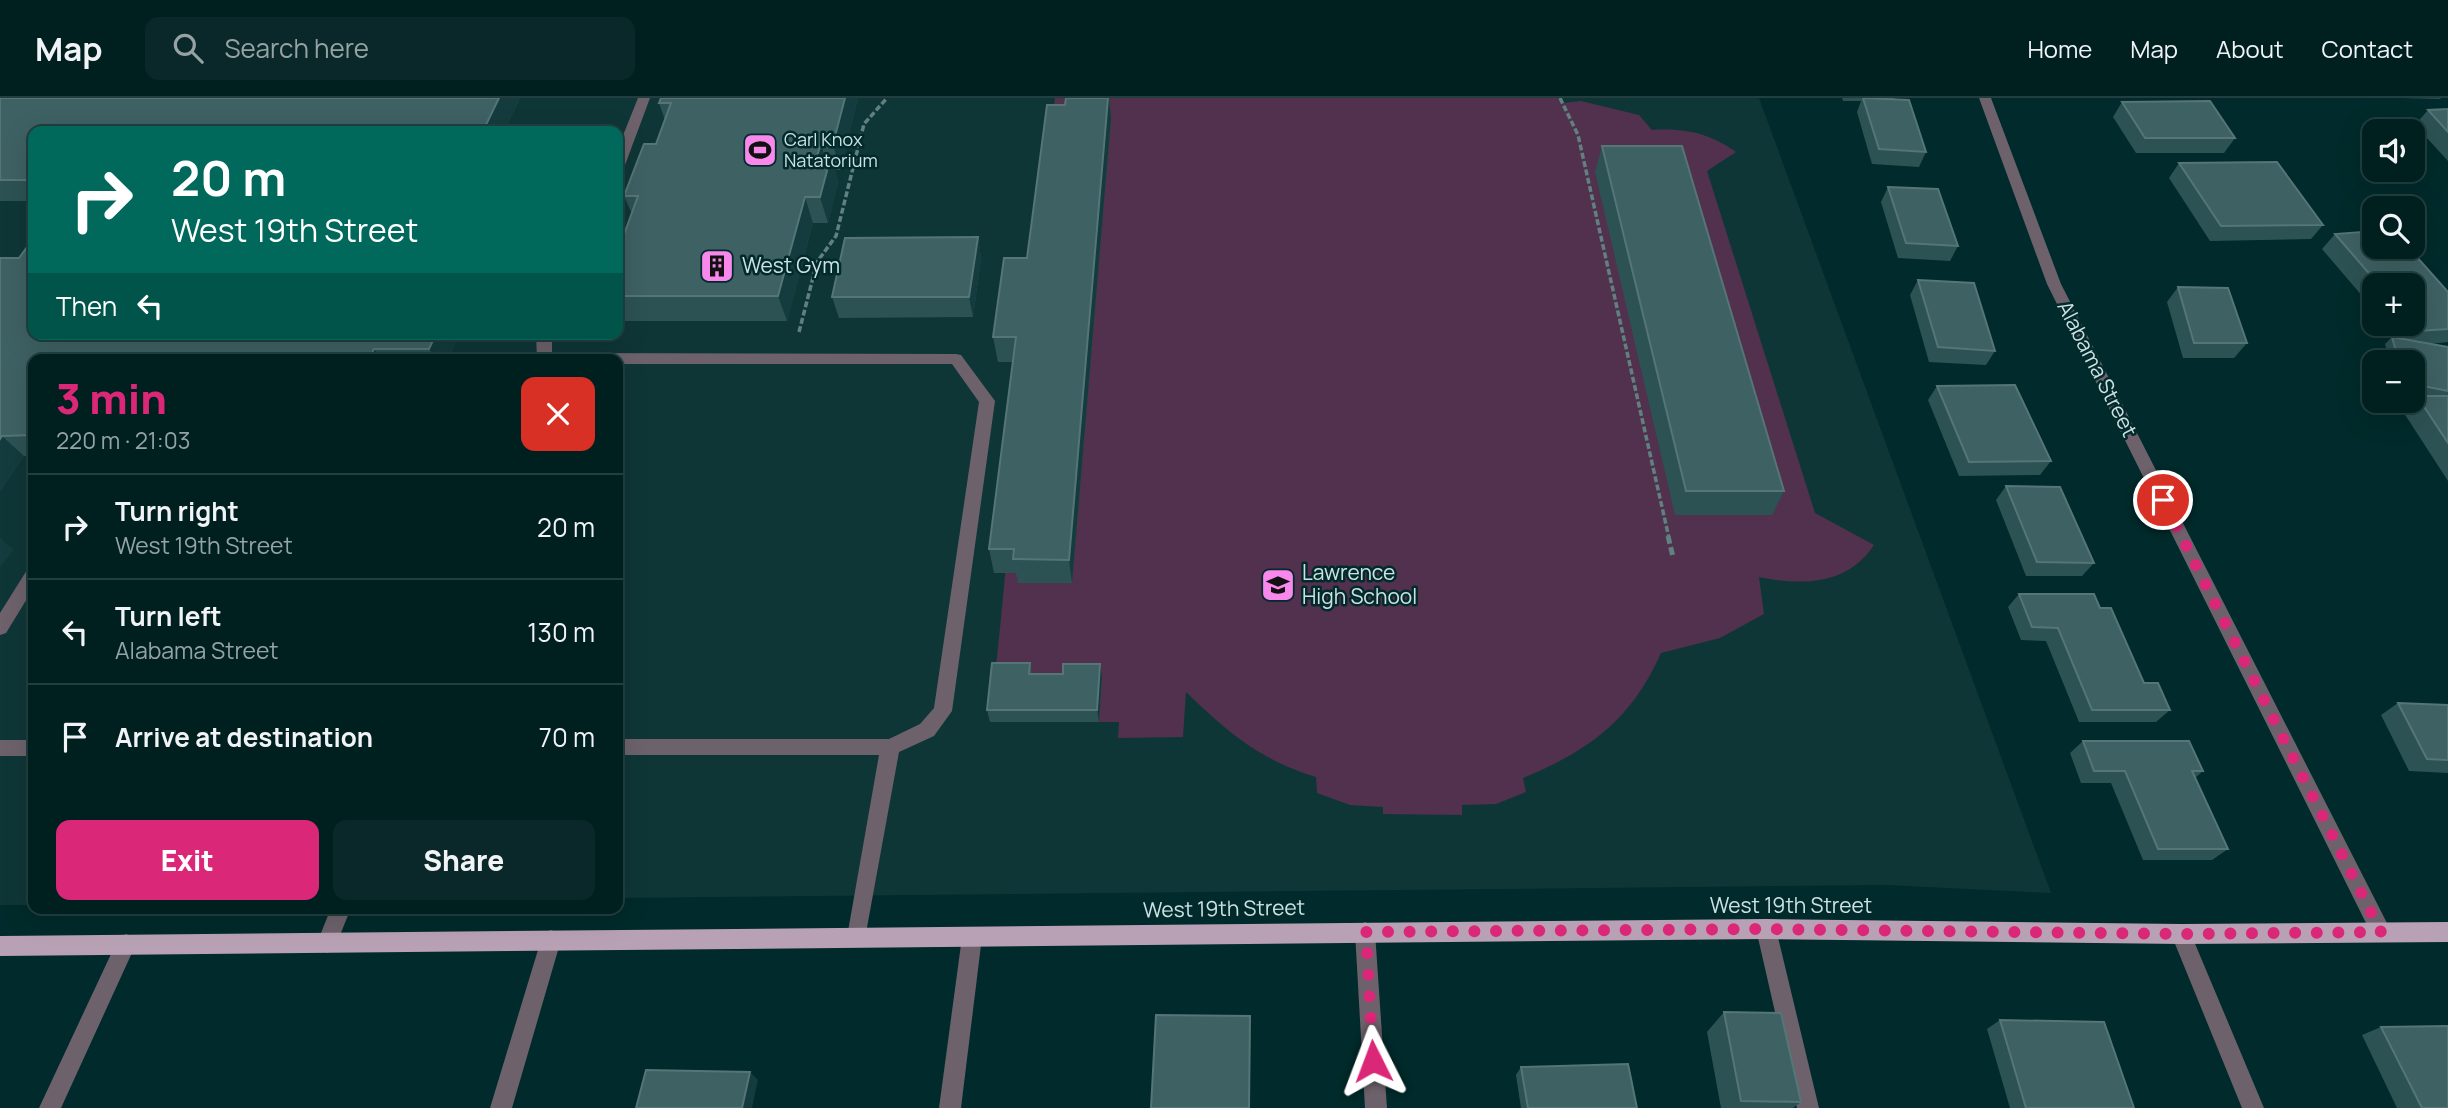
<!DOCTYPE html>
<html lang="en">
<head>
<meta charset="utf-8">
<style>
	body { margin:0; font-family:Manrope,sans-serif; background:#0a2829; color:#f1f3f6; height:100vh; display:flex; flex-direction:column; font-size:26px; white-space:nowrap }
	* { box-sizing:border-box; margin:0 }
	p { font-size:23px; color:#95a3a5 }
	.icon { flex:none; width:38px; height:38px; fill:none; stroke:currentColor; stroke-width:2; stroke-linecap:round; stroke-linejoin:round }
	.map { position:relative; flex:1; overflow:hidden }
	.drawer { position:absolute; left:28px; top:256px; width:595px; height:560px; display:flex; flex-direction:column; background:#002020; border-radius:14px; box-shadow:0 7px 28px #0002,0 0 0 2px #223e3e }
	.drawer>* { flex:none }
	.banner { position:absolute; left:28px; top:28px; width:595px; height:214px; border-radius:14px; box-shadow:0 7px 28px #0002,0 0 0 2px #223e3e; background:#00695c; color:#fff; overflow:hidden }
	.fabs { position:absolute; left:2362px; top:21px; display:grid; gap:14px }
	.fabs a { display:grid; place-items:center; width:63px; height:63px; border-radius:14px; background:#002020; box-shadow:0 7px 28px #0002,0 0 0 2px #223e3e; font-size:35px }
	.pin { position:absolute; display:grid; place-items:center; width:60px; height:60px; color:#fff; margin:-30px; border:4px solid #fff; border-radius:50%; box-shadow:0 2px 7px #0007 }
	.me { position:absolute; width:77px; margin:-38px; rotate:357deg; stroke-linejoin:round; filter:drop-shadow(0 0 5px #0008) }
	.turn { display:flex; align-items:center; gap:24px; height:147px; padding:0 28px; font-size:32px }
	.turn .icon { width:91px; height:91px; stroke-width:2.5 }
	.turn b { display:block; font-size:49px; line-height:60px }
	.then { display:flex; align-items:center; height:66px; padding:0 28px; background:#0003; gap:14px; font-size:26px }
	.round { display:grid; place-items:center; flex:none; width:74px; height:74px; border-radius:14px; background:#0a2829 }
	.overview { display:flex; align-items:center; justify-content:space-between; height:119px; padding:0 28px }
	h1 { font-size:42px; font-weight:800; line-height:52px; color:#db2777 }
	.button { display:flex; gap:14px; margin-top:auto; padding:14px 28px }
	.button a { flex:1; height:80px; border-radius:14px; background:#db2777; color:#fff; font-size:28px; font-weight:800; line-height:80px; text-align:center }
	.button a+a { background:#0a2829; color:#f1f3f6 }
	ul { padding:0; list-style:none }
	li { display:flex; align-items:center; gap:21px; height:105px; padding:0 28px; border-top:2px solid #223e3e }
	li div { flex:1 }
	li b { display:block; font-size:26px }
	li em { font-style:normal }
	header { display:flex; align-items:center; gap:42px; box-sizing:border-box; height:98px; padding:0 35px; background:#002020; border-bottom:2px solid #223e3e }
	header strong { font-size:33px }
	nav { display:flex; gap:38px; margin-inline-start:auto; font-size:24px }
	.search { width:490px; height:63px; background:#0a2829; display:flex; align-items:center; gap:18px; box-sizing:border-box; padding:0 24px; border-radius:14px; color:#95a3a5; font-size:26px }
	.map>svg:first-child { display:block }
	.built { fill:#0f3637; fill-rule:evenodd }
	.green { fill:#51314d }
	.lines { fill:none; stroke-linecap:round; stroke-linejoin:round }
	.path-far1 { stroke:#608081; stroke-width:3.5; stroke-dasharray:6 2.5; stroke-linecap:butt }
	.path { stroke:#608081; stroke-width:5; stroke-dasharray:8 3.5; stroke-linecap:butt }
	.minor { fill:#6d626b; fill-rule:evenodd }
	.major { fill:#b8a1b4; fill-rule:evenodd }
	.wall { fill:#2d5254 }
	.shaded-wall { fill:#143b3d }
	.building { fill:#3e6163; stroke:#557577; stroke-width:2 }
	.route { stroke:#db2777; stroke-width:12; stroke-dasharray:0 21.6 }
	.labels { text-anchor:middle; stroke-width:5; stroke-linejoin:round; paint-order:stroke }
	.far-poi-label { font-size:18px; fill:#cde1e2; stroke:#002a2b; text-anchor:start }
	.poi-label { font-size:21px; fill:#cde1e2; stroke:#002a2b; text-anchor:start }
	.street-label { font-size:21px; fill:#cde1e2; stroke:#002a2b }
</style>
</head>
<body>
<header>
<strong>Map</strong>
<div class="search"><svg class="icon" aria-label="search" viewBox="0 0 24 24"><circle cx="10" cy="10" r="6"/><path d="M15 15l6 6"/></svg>Search here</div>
<nav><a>Home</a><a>Map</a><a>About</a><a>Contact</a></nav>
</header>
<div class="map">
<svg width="2448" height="1010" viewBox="0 0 2448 1010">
	<rect width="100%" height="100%" fill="#002a2b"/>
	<path class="built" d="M0,0H1759L2051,795L1887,787L618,800V261H33V807H0ZM33,33H618V236H33Z"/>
	<path class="green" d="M1055,0H1560L1563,5L1581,3L1639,17L1652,32C1685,30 1709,35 1736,54L1707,73L1815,415L1874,447C1848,487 1802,488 1759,479L1764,516L1720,540L1661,555C1632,621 1589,653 1523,680L1526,694L1496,706L1462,707V717L1383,716V709L1350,707L1317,695L1316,679C1260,662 1227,634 1186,594L1183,639L1118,640L1119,624H990C1014,416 1024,207 1055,0Z"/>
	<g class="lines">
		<g class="path-far1">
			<path d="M1560,0L1578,37L1669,440"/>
			<path d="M799,234L817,164L836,138L864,26L887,0"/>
		</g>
		<path class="path" d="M1668,438L1673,459"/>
		<g class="minor">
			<path d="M638,0H650L625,67L618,71V50Z"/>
			<path d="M1979,0H1991L2061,186L2388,827L2391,834L2388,841L2381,844L2374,841L2047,186Z"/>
			<path d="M536,236H552V255L956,256L961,257L995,303L952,613L934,638L899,654L864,846L857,849L850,846L847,839L879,657H618V641H889L920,626L934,610L979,304L952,266H618V261H537Z"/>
			<path d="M33,470V491L6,535L0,537V515L27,472Z"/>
			<rect x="0" y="642" width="33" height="16"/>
			<path d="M331,810H351L334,852L327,855L320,852L317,845Z"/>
			<path d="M1766,821L1773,824L1776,831L1819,1010H1797L1756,831L1759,824Z"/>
			<path d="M1365,824L1372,827L1375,834L1387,1010H1365L1355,834L1358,827Z"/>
			<path d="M2181,826L2188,829L2264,1010H2242L2171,836L2174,829Z"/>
			<path d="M972,829L979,832L982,839L961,1010H939L962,839L965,832Z"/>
			<path d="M551,832L558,835L561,842L512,1010H490L541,842L544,835Z"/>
			<path d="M126,836L133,839L136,846L61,1010H39L119,839Z"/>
		</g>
		<path class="major" d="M1766,821L2181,826L2448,824V844L2181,846L1766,841L0,858V838Z"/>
	</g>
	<g class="wall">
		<path d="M0,0H520L504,33H33V103H0Z"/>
		<path d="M858,0L840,72H835L838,84L828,125H813L787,223H618V153L632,116L624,98L656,46L665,22L659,5Z"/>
		<path d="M1066,0H1109L1111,20L1072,485H1018L1016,475H994L989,451L1013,264H998L993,239L1027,160Z"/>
		<path d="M1842,0H1895L1894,1L1926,54L1919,69L1872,66L1857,14L1861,3H1843Z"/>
		<path d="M2402,0H2441L2440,1Z"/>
		<path d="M2122,4L2235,40L2224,55H2136L2113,19Z"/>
		<path d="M2448,11V63L2415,27L2428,12Z"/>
		<path d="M1602,48L1784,393L1772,417H1675L1595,74Z"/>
		<path d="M2179,65L2323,127L2311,141L2210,143L2169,80Z"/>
		<path d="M1888,89L1958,148L1950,163L1898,160L1881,104Z"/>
		<path d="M2335,136L2448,194V244L2430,246L2448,249V383L2402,312L2412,303H2413L2417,298H2428L2413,295V264H2390L2385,246L2392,239H2397L2386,226H2413V187H2375V213L2322,151Z"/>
		<path d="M978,139L981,160L973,219L839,220L832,199Z"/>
		<path d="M0,160L459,236L448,261H33V358H24L0,393Z"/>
		<path d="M1918,182L1995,253L1986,267L1929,264L1910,197Z"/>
		<path d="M2178,189L2247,245L2234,260H2183L2167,204Z"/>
		<path d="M1937,288L2051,363L2040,377L1959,378L1928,302Z"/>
		<path d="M2006,388L2094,465L2082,478H2026L1996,402Z"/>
		<path d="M2019,496L2100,510L2144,585L2170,612L2156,624H2079L2046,543L2021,542L2008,509Z"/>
		<path d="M1030,565L1032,576L1102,578L1099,624H990L987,612Z"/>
		<path d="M2398,605L2448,607V675L2409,673L2381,617Z"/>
		<path d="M2083,643L2203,673L2195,680L2228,751L2212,762H2143L2111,685H2081L2070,655Z"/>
		<path d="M1724,914L1801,1004L1793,1010H1721L1707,934Z"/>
		<path d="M2000,922L2134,1010H2010L1987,931Z"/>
		<path d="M2381,929L2448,1010H2397L2362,937Z"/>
		<path d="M1521,969L1637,1010H1521L1516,977Z"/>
	</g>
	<g class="shaded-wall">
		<path d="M499,0H520L504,33H483Z"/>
		<path d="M845,0H858L840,72L833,46Z"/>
		<path d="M1108,0H1109L1111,20L1072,485L1069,462Z"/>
		<path d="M821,46L828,71L831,58L838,84L828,125L820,99L817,58Z"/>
		<path d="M805,99L813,125L787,223L778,198Z"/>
		<path d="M978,139L981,160L973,219L969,199Z"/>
		<path d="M436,236H459L448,261H436L429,251Z"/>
		<path d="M374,251L381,261H369Z"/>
		<path d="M2,338L24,358L0,393V341Z"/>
		<path d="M0,440L14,452L0,469Z"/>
		<path d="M1100,566L1102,578L1099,624L1097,612Z"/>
		<path d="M750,974L758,982L752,1010H742Z"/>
	</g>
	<g class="building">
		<path d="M0,0H499L483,33H33V82H0Z"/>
		<path d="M661,0H845L833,46H821L817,58H831L820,99H805L778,198H618V153L638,98H624L644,46H656L671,5H659Z"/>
		<path d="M1066,0H1108L1069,462L1013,461L1014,451H989L1016,239H993L1004,160H1027L1047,7H1065Z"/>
		<path d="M1863,0L1909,2L1926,54L1879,51Z"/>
		<path d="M2210,3L2235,40H2145L2122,4Z"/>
		<path d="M2448,11V34L2428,12Z"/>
		<path d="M1602,48H1682L1784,393H1686Z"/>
		<path d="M2277,64L2323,127L2221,128L2179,65Z"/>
		<path d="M1888,89L1938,91L1958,148L1906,145Z"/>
		<path d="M2375,133V149H2408L2448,194V231L2418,233L2412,226H2413V187H2379L2335,136Z"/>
		<path d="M978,139L969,199H832L845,140Z"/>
		<path d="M33,141V236H436L429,251H374L369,261H33V337L2,338L0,341V160H19Z"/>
		<path d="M1918,182L1974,185L1995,253L1938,249Z"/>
		<path d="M2178,189L2228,190L2247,245H2194Z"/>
		<path d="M2392,239L2448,249V293L2413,286V264H2399Z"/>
		<path d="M2015,287L2051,363L1969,364L1937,288Z"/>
		<path d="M2417,298H2448V345Z"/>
		<path d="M2006,388L2060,389L2094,465L2037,464Z"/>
		<path d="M2019,496H2094L2100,510H2111L2144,585H2158L2170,612H2092L2058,530L2032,529Z"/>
		<path d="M992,565H1030L1029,576H1063V566H1100L1097,612H987Z"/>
		<path d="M2398,605L2448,607V662L2427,661Z"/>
		<path d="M2083,643H2189L2203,673H2192L2228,751H2158L2125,673H2094Z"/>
		<path d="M1724,914L1781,915L1801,1004L1741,1003Z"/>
		<path d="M1156,917L1250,918L1249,1010H1151Z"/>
		<path d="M2000,922L2104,924L2134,1010H2026Z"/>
		<path d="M2448,928V1010H2422L2381,929Z"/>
		<path d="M1628,966L1637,1010H1528L1521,969Z"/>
		<path d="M646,972L750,974L742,1010H636Z"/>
	</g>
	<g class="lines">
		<path class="route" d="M1373,963L1366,834L1766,831L2181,836L2381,834L2163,402"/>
	</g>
	<defs>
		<g id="stadium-square" transform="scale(1.75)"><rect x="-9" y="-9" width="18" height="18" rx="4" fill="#f888eb" stroke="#002a2b"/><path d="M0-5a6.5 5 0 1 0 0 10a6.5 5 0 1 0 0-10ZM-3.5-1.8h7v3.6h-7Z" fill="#111"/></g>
		<g id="building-square" transform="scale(1.75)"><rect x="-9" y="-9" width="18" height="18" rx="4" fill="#f888eb" stroke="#002a2b"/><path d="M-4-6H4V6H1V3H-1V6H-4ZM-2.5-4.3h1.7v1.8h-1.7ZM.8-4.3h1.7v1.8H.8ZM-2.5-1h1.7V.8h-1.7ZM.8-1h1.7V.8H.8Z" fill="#111"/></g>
		<g id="school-square" transform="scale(1.75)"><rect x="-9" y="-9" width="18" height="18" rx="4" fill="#f888eb" stroke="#002a2b"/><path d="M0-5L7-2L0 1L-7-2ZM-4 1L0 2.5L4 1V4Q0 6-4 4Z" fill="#111"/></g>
	</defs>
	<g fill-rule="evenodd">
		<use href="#stadium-square" x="760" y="52"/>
		<use href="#building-square" x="717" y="168"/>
		<use href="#school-square" x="1278" y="487"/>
	</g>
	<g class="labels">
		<g class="far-poi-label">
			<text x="784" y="48">Carl Knox<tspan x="784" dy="21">Natatorium</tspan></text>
		</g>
		<g class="poi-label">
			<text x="742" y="175">West Gym</text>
			<text x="1302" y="482">Lawrence<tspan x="1302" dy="24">High School</tspan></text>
		</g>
		<g class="street-label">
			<text transform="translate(2097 271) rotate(63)" y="7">Alabama Street</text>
			<text x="1791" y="815">West 19th Street</text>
			<text transform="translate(1224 811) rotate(-1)" y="7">West 19th Street</text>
		</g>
	</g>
</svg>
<div class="fabs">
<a><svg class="icon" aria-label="sound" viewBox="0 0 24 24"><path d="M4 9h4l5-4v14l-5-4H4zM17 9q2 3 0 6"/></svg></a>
<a><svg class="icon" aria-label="search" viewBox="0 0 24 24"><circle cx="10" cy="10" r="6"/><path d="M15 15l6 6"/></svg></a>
<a>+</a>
<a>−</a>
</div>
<div class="pin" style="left:2163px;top:402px;background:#d93025"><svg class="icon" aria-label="arrive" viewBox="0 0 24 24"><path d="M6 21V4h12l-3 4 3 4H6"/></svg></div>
<svg class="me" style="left:1373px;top:963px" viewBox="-20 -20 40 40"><path d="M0-17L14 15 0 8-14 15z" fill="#db2777" stroke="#fff" stroke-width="4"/></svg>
<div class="banner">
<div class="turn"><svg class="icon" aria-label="right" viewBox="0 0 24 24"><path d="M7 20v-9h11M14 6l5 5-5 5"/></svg><div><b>20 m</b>West 19th Street</div></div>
<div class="then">Then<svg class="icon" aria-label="left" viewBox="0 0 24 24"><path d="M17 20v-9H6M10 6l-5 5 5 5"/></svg></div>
</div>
<section class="drawer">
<div class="overview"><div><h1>3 min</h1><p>220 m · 21:03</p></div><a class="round" style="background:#d93025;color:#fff"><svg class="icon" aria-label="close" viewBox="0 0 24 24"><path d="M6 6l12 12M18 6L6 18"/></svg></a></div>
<ul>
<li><svg class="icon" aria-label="right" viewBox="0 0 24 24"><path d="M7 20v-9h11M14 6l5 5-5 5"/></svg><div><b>Turn right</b><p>West 19th Street</p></div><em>20 m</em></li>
<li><svg class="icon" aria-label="left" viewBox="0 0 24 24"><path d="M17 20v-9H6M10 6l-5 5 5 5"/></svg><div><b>Turn left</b><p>Alabama Street</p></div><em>130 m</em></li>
<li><svg class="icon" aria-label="arrive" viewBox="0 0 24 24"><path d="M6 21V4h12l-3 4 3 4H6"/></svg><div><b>Arrive at destination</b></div><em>70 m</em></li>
</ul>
<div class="button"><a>Exit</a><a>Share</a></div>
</section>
</div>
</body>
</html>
